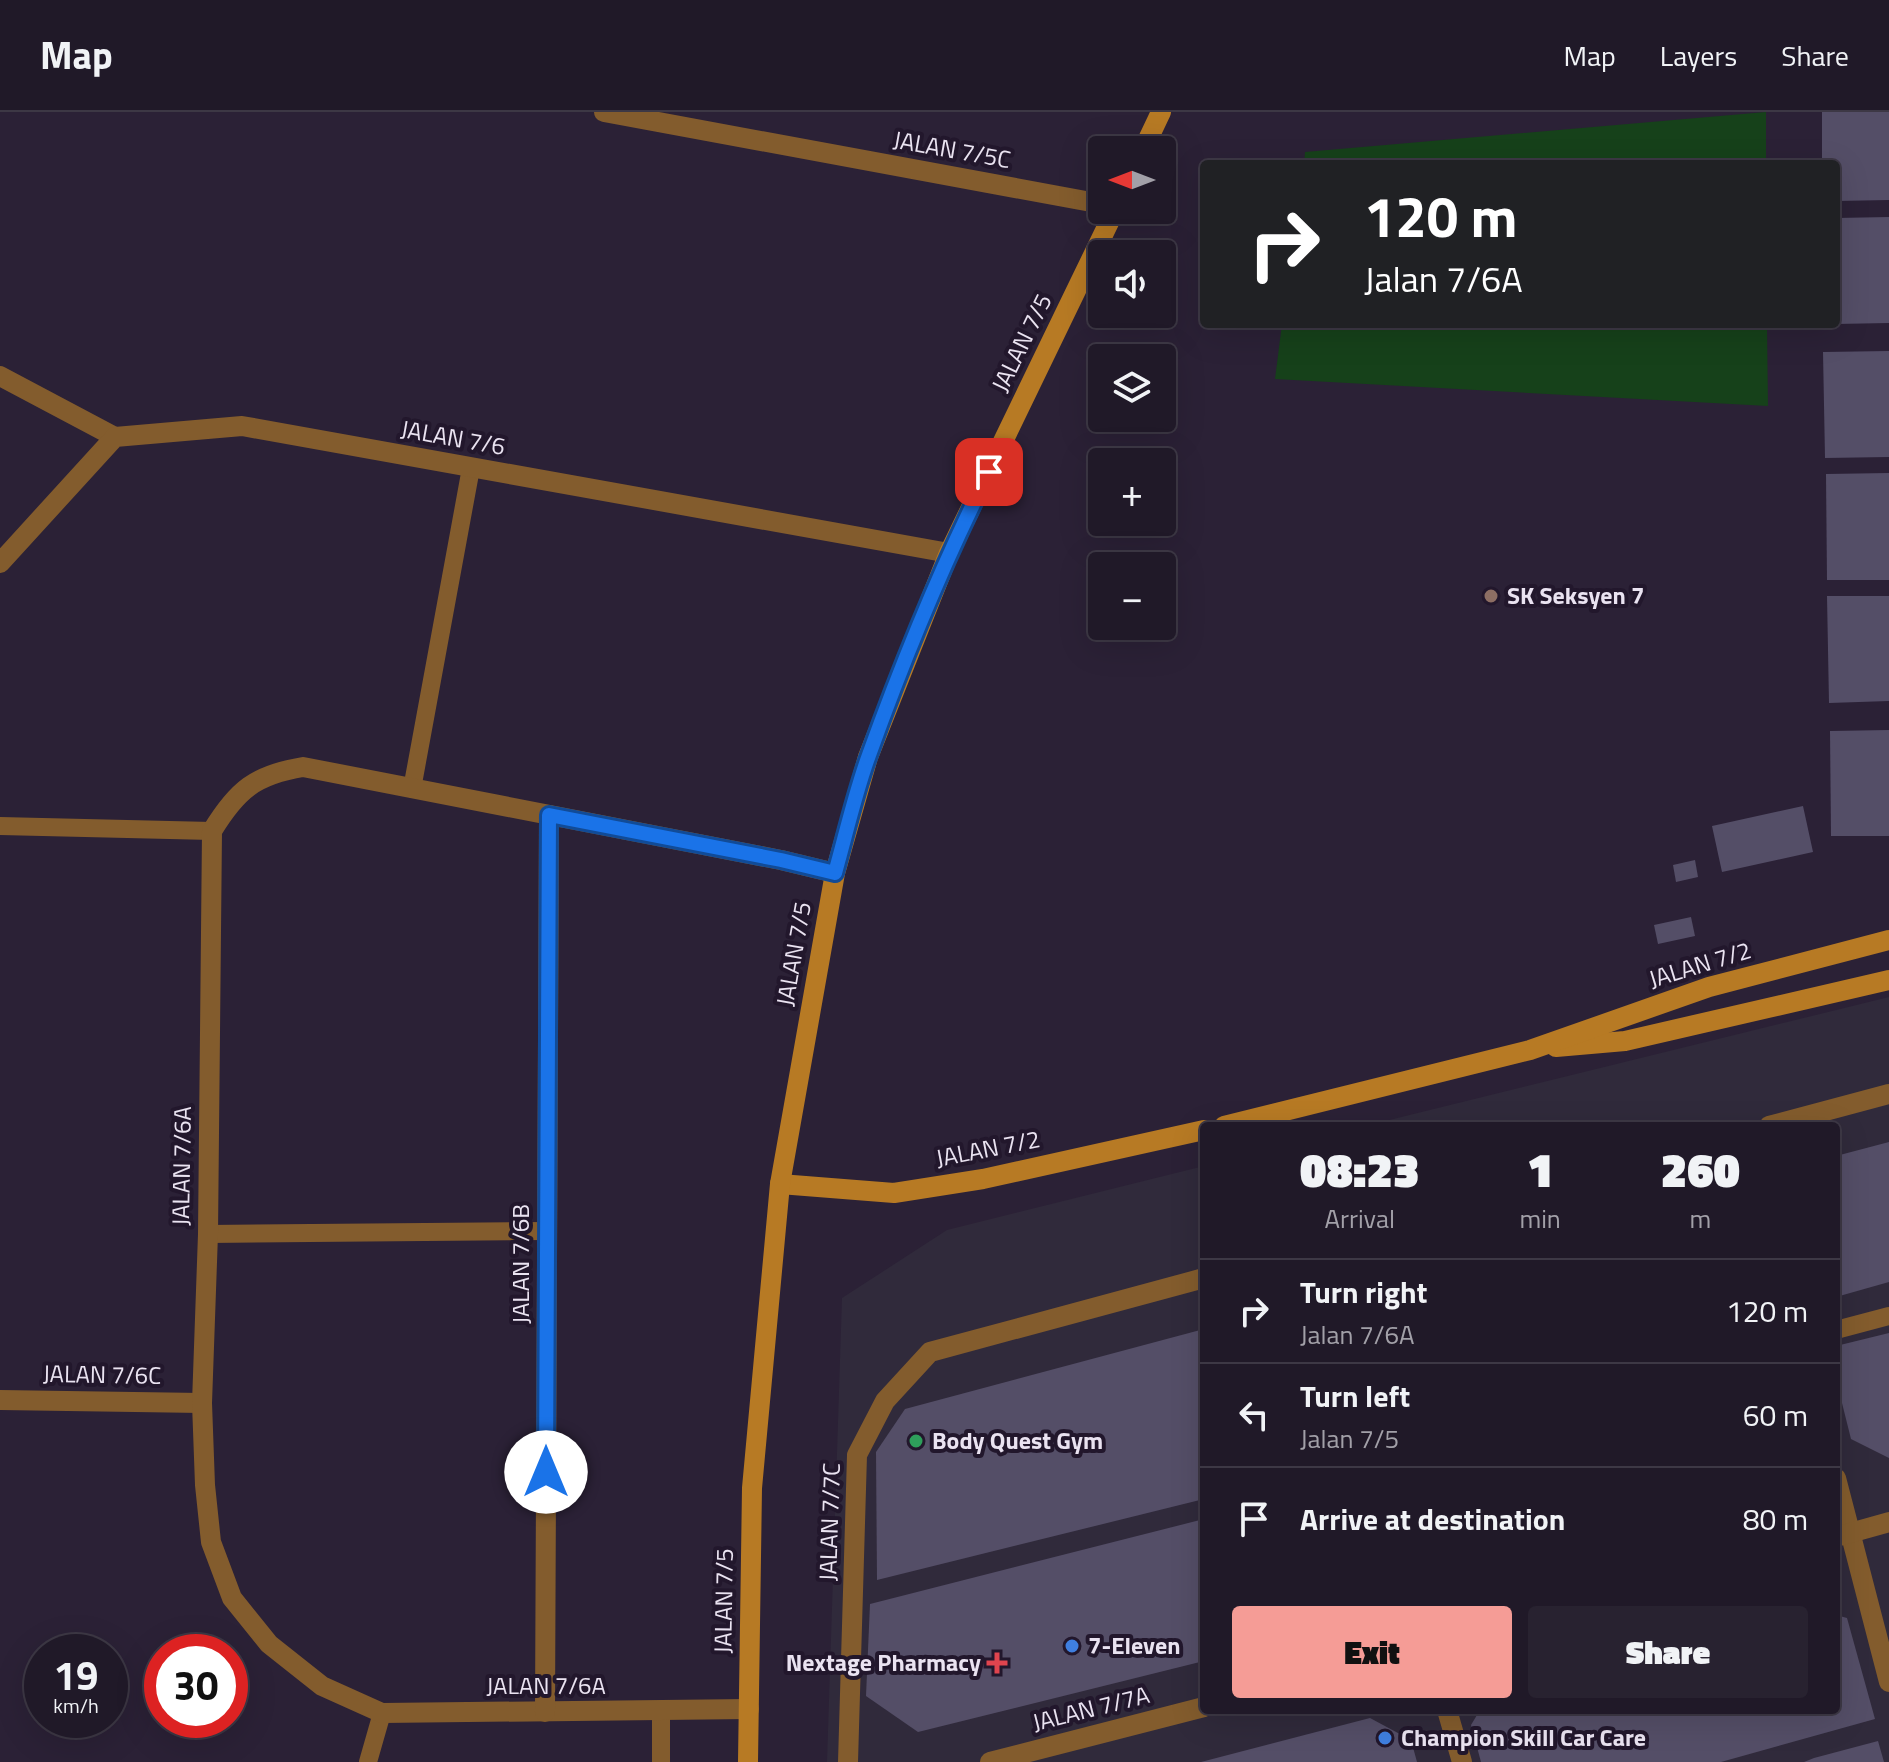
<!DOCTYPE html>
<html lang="en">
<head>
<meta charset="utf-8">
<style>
	body { margin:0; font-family:"Titillium Web",sans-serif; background:#282230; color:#f1f3f6; height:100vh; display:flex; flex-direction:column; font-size:30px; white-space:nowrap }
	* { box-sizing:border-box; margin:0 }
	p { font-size:26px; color:#a2a0a8 }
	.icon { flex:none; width:44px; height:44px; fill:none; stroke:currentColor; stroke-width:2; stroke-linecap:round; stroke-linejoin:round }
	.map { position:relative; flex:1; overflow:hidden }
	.side { position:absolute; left:1200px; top:1010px; width:640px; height:592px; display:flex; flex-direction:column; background:#201928; border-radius:8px; box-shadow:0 8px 32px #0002,0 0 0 2px #3d3845 }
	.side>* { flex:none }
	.hud { position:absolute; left:1200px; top:48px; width:640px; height:168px; border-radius:8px; box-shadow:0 8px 32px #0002,0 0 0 2px #3d3845; background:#202124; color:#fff; overflow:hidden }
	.needle { width:52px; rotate:270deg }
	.buttons { position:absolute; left:1088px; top:24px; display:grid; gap:16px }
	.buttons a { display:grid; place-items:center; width:88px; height:88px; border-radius:8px; background:#201928; box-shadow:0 8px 32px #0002,0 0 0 2px #3d3845; font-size:40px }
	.speed { position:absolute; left:24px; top:1522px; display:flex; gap:16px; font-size:40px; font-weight:700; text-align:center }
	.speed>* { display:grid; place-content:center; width:104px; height:104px; border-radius:50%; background:#201928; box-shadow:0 8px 32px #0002,0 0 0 2px #3d3845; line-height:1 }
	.speed small { font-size:20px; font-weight:400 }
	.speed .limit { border:12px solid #d22; background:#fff; color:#111 }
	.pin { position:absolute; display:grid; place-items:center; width:68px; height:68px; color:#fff; margin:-34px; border-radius:16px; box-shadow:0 4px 12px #0006 }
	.me { position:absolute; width:88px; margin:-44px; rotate:0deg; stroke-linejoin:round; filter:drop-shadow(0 0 6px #0008) }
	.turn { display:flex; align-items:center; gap:28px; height:168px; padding:0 32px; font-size:36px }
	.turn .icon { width:104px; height:104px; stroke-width:2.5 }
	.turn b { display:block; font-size:56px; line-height:68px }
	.eta { display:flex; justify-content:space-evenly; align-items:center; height:136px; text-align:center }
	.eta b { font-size:48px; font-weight:800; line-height:56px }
	.primary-button { display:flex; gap:16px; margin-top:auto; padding:16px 32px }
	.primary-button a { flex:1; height:92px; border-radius:8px; background:#f59c96; color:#111; font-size:32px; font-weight:800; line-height:92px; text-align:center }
	.primary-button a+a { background:#282230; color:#f1f3f6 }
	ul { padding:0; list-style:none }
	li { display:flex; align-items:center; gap:24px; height:104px; padding:0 32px; border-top:2px solid #3d3845 }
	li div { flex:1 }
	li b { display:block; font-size:30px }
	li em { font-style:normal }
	header { display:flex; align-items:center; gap:48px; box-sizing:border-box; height:112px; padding:0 40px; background:#201928; border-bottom:2px solid #3d3845 }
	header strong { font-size:38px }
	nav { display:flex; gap:44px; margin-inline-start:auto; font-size:28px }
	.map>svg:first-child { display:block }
	.commercial { fill:#302a3b }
	.green { fill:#16411a }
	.building { fill:#544e67 }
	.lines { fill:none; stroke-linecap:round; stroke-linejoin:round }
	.lane { stroke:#835c2d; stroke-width:18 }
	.street { stroke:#835c2d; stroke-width:20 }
	.secondary { stroke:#b77a24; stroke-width:20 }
	.route-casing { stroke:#114b97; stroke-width:20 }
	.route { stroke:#1a73e8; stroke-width:14 }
	.education-dot { fill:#8d6e63; stroke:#22172c; stroke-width:3 }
	.leisure-dot { fill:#2e9e5b; stroke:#22172c; stroke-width:3 }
	.shop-dot { fill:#3f7fe0; stroke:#22172c; stroke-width:3 }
	.health-dot { fill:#e0444e; stroke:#22172c; stroke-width:3 }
	.labels { text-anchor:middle; stroke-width:8; stroke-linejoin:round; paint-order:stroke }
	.street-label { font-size:24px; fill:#eae3f1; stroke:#22172c }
	.poi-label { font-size:24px; font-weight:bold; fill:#eae3f1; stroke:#22172c; text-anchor:start }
</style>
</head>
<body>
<header>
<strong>Map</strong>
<nav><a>Map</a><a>Layers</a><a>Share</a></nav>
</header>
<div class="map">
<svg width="1889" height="1650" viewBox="0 0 1889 1650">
	<rect width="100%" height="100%" fill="#2b2136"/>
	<path class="commercial" d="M1889,885V1650H827L842,1186L947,1118L1204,1054V1598H1836V1014H1365Z"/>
	<g class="green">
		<path d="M1766,0V52H1304L1305,40Z"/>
		<path d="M1282,212H1767L1768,294L1275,267Z"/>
	</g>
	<g class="building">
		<path d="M1822,0H1889V88L1836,89V52H1822Z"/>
		<path d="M1889,105V211L1836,212V106Z"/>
		<path d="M1889,239V345L1825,346L1823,240Z"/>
		<path d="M1889,361V468H1827L1826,362Z"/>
		<path d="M1827,484H1889V589L1829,591Z"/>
		<path d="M1889,618V724H1831L1830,619Z"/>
		<path d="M1803,694L1813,740L1722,760L1712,714Z"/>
		<path d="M1695,748L1698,765L1676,770L1673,753Z"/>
		<path d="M1691,805L1695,824L1658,832L1654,813Z"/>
		<path d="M1889,1030V1170L1836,1185V1044Z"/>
		<path d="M1204,1217V1387L877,1468L876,1340L905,1297Z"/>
		<path d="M1889,1221V1346L1851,1327L1836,1267V1234Z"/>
		<path d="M1204,1407V1549L918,1620L866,1584L870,1492Z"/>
		<path d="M1836,1503L1847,1506L1875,1607L1721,1650H1481L1471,1613L1480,1598H1836Z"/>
		<path d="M1370,1606L1411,1628L1417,1650H1201Z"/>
		<path d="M1878,1629L1884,1650H1804L1814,1646Z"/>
	</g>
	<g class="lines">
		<g class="lane">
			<path d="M412,677L471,356"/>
			<path d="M0,714L212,719"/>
			<path d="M208,1122L547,1119"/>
			<path d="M1836,1218L1889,1204"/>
			<path d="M661,1600V1650"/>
			<path d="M368,1650L382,1601"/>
		</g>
		<g class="street">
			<path d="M604,0L1102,92"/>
			<path d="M0,264L115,325"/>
			<path d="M0,451L115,325L242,314L949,441"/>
			<path d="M1769,1014L1889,982"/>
			<path d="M0,1288L202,1291"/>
			<path d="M1836,1366L1889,1570"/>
			<path d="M1836,1425L1889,1410"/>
			<path d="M749,1597L382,1601L322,1574L269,1532L232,1486L211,1430L205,1373L202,1291L208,1122L212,719C237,678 255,663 303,655L781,748L835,761"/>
			<path d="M1447,1598L1462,1650"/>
			<path d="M545,1600L549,703"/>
			<path d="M848,1650L857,1343L885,1289L930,1240L1204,1166"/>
			<path d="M990,1650L1204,1595"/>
		</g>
		<g class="secondary">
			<path d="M1143,38L1161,0"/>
			<path d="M1556,935L1625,929L1889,868"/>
			<path d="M1224,1014L1530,938L1709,875L1889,828"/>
			<path d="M780,1072L894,1081L983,1067L1204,1018"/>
			<path d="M748,1650L752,1376L780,1072L835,761L868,645L949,441L1115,98"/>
		</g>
	</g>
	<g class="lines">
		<g class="route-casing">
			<path id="route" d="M546,1360L549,703L781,748L835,761C846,722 855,681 869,643C904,546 943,451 989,360"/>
		</g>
		<use href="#route" class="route"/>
	</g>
	<circle class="education-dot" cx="1491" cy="484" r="8"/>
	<circle class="leisure-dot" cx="916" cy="1329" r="8"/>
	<g class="shop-dot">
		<circle cx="1072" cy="1534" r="8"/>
		<circle cx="1385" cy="1626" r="8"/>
	</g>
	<path class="health-dot" d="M993 1539h8v8h8v8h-8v8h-8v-8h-8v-8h8z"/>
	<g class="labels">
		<g class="street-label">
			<text transform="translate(952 38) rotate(10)" y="8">JALAN 7/5C</text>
			<text transform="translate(1022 231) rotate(-64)" y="8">JALAN 7/5</text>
			<text transform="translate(453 326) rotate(10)" y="8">JALAN 7/6</text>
			<text transform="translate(794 842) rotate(-80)" y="8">JALAN 7/5</text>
			<text transform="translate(1700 853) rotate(-17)" y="8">JALAN 7/2</text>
			<text transform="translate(988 1037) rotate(-11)" y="8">JALAN 7/2</text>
			<text transform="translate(182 1054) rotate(-89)" y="8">JALAN 7/6A</text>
			<text transform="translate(521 1152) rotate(-90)" y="8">JALAN 7/6B</text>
			<text transform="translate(102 1263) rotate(1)" y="8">JALAN 7/6C</text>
			<text transform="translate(830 1410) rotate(-88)" y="8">JALAN 7/7C</text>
			<text transform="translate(724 1489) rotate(-89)" y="8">JALAN 7/5</text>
			<text x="546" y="1582">JALAN 7/6A</text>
			<text transform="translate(1091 1597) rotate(-14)" y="8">JALAN 7/7A</text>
		</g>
		<g class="poi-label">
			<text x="1507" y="492">SK Seksyen 7</text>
			<text x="932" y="1337">Body Quest Gym</text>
			<text x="1088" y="1542">7-Eleven</text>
			<text x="981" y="1559" text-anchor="end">Nextage Pharmacy</text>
			<text x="1401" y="1634">Champion Skill Car Care</text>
		</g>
	</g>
</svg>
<div class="buttons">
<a><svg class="needle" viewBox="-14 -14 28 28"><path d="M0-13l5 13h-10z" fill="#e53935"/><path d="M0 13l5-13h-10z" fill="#a2a0a8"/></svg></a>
<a><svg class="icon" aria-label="sound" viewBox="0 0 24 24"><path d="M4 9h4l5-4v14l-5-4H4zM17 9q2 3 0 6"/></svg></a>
<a><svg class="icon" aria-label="layers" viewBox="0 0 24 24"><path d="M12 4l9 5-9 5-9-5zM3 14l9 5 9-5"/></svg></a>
<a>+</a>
<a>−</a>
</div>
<div class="speed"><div>19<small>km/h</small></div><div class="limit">30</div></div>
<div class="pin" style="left:989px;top:360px;background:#d93025"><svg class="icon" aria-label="arrive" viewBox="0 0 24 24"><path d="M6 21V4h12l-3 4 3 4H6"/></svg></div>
<svg class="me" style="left:546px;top:1360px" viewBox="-20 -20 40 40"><circle r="19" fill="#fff"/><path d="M0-13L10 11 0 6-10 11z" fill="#1a73e8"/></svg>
<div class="hud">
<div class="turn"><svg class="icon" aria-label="right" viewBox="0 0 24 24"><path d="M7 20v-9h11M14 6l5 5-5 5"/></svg><div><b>120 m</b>Jalan 7/6A</div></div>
</div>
<section class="side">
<div class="eta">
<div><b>08:23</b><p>Arrival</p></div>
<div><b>1</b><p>min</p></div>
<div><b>260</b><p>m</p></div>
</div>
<ul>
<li><svg class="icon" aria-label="right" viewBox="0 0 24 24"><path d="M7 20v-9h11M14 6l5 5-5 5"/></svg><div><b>Turn right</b><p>Jalan 7/6A</p></div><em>120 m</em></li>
<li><svg class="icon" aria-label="left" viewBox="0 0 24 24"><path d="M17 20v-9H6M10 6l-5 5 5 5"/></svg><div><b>Turn left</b><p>Jalan 7/5</p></div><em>60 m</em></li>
<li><svg class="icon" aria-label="arrive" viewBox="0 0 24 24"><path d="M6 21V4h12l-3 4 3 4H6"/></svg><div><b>Arrive at destination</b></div><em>80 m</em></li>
</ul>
<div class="primary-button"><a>Exit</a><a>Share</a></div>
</section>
</div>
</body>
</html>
